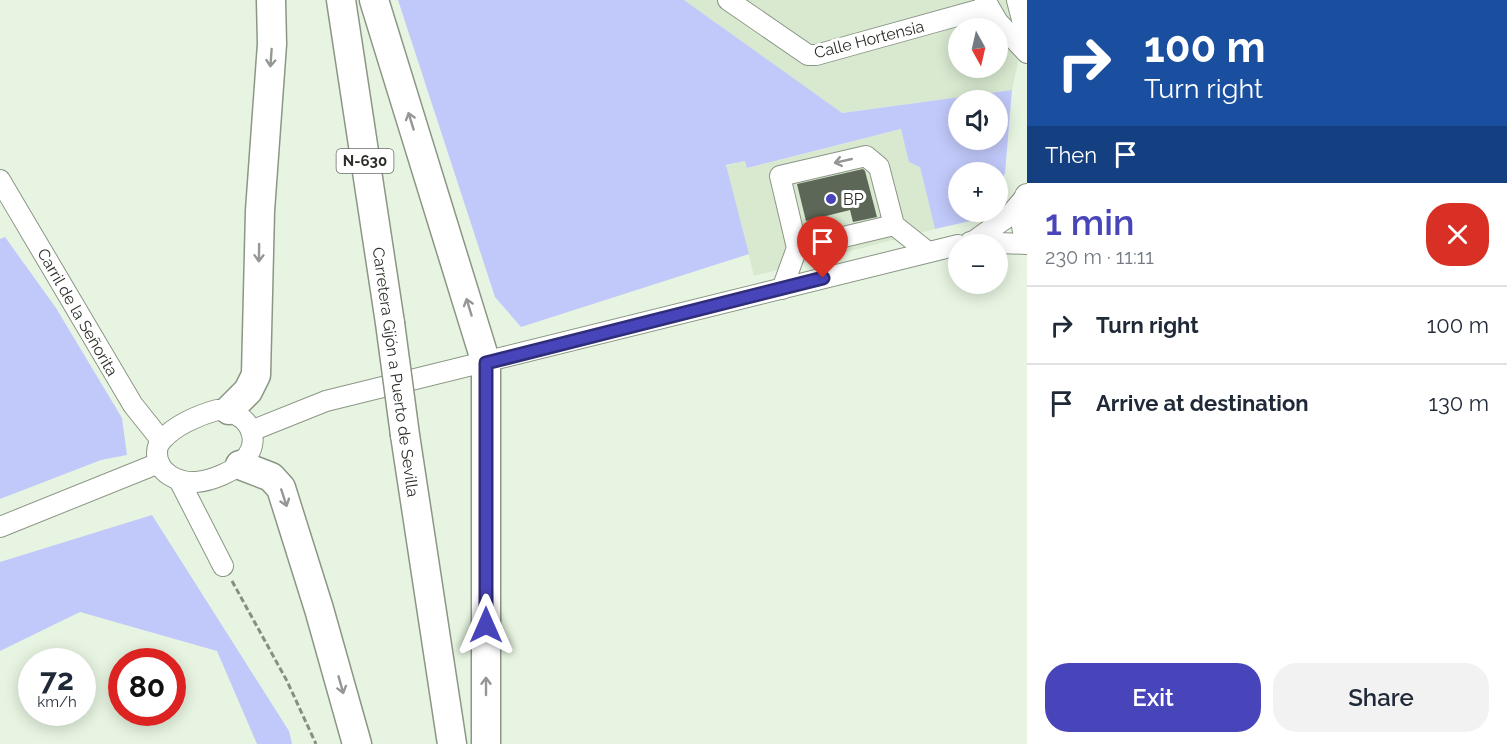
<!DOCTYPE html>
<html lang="en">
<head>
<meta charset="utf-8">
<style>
	body { margin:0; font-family:Raleway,sans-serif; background:#f2f2f3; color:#1f2937; height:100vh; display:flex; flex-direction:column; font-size:22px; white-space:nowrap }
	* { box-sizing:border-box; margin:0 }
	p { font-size:20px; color:#747a83 }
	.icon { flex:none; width:33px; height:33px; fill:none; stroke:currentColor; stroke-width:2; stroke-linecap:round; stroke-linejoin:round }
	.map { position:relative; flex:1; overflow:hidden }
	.side { display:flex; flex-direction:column; background:#fff; width:480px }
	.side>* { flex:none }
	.guide { background:#1a4fa0; color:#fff; overflow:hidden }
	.needle { width:39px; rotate:172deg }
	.buttons { position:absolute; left:948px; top:18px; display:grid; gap:12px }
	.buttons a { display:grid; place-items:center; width:60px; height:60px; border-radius:50%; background:#fff; box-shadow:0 3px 15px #0003; font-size:30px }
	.speed { position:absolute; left:18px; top:648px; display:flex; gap:12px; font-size:30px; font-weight:700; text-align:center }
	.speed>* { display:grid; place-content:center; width:78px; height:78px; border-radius:50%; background:#fff; box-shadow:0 3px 15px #0003; line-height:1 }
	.speed small { font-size:15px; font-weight:400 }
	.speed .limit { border:9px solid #d22; background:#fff; color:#111 }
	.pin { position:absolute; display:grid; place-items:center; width:51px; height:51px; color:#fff; margin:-62px -26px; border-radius:50% 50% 50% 0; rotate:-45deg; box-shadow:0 0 6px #0007 }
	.pin .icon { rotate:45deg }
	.me { position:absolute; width:66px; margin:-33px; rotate:0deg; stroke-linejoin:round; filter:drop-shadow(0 0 4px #0008) }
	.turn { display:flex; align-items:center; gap:21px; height:126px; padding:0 18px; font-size:27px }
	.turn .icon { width:78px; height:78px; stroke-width:2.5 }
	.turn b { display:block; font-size:42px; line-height:51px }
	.then { display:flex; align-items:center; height:57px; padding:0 18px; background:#0003; gap:12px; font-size:22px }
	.round { display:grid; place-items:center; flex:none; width:63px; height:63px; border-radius:24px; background:#f2f2f3 }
	.overview { display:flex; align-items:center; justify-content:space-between; height:102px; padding:0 18px }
	h1 { font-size:36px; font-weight:600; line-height:45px; color:#4844ba }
	.primary-button { display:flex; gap:12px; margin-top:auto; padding:12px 18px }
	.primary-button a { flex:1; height:69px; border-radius:24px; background:#4844ba; color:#fff; font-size:24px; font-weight:600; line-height:69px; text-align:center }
	.primary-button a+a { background:#f2f2f3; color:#1f2937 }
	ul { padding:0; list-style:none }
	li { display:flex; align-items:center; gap:18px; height:78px; padding:0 18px; border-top:2px solid #e0e1e3 }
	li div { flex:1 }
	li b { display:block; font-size:22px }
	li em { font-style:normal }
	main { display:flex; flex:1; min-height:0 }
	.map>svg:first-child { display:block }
	.built { fill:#d8e9d0; fill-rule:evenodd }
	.green { fill:#c1c9fa; fill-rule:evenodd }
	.building { fill:#5c6757 }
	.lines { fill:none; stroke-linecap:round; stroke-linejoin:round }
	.minor-casing { stroke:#8b9685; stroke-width:22 }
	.major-casing { stroke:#8b9685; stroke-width:26 }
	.highway-casing { stroke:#8b9685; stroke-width:31 }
	.path { stroke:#878f82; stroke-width:3; stroke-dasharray:6 3; stroke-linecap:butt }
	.minor { stroke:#fff; stroke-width:20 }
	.major { stroke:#fff; stroke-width:24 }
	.highway { stroke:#fff; stroke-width:28 }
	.highway-bridge-casing { stroke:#8b9685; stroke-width:31; stroke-linecap:butt }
	.highway-bridge { stroke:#fff; stroke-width:28 }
	.oneway { stroke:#959794 }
	.route-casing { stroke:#2f2c79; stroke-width:15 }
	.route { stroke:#4844ba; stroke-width:10 }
	.poi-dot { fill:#4844ba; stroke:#fff; stroke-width:2 }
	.labels { text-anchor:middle; stroke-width:6; stroke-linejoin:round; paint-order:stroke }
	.shield { fill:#fff; stroke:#6b6d68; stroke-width:1.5 }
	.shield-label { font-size:15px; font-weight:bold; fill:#2b2f28 }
	.street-label { font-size:16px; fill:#2b2f28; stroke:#fff }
	.poi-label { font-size:16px; fill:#2b2f28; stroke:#fff; text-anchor:start }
</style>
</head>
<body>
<main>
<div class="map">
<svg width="1027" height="744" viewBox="0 0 1027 744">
	<rect width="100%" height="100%" fill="#e7f4e1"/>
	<g class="built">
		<path d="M684,0H1012L1018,21V62L1012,90L841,113ZM958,28H998V68H958Z"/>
		<path d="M902,129L909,161L920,167L935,229L754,276L726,166L745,161L748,168Z"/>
	</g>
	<g class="green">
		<path d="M398,0H684L842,113L1012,90L1005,173L998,186V172H958V212H983L979,219L935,229L920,167L909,162L901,129L747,168L745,161L726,165L749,254L521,327L495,297ZM958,100H998V140H958Z"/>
		<path d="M5,237L56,308L122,418L127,455L101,460L0,499V239Z"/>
		<path d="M152,515L289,731L292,744H257L217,651L80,612L0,651V562Z"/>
	</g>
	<path class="building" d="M863,169L865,171L877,217L853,222L850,210L806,221L797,184Z"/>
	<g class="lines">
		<g class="minor-casing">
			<g id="minor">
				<path d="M728,0L808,55H816L989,7"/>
				<path d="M985,0L998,22L1027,53"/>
				<path d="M0,180L133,405L161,440"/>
				<path d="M974,241L1009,216L1027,195"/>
				<path d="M970,242L1027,244"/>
				<path d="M797,248L894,225"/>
				<path d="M782,289L797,248L780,176L866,156L879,167L894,225L928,252"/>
				<path d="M217,410C245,410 264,436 245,459C236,471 211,481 196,482C178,483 157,473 157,453C157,448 159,443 162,440C175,425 199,415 217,410Z"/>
				<path d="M251,431L326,401L958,245"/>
				<path d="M179,480L223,566"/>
				<path d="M0,527L159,463"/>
			</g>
		</g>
		<g class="major-casing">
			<g id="major">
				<path d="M1019,0L1027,31"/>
				<path d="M1027,196C1024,210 1021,223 1027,237"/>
			</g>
		</g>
		<g class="highway-casing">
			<g id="highway">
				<path d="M341,0L390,323"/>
				<path d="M374,0L486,363V744"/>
				<path d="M229,410L248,391L256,375L260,211L272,44L271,0"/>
				<path d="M405,435L452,744"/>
				<path d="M240,465L271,477L281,488L319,609L357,744"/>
			</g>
		</g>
		<path class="path" d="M232,581L287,681L316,744"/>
		<use href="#minor" class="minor"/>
		<use href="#major" class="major"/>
		<use href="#highway" class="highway"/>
		<g class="highway-bridge-casing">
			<path id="highway-bridge" d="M390,323L405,435"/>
		</g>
		<use href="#highway-bridge" class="highway-bridge"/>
	</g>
	<defs><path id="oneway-shaft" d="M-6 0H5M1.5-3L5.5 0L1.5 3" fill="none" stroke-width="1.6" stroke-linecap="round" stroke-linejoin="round" transform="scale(1.5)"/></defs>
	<g class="oneway">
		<use href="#oneway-shaft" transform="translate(271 58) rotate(94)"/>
		<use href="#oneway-shaft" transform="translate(411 121) rotate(-107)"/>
		<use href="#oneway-shaft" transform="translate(843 161) rotate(167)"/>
		<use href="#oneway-shaft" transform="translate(259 253) rotate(91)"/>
		<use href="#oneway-shaft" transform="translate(469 307) rotate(-107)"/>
		<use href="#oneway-shaft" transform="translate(284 498) rotate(72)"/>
		<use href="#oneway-shaft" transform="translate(341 685) rotate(74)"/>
		<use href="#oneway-shaft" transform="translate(486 686) rotate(-90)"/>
	</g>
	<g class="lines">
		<g class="route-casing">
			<path id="route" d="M486,625V363L823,278"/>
		</g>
		<use href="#route" class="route"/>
	</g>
	<circle class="poi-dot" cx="831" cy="199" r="6"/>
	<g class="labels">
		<rect class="shield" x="336.5" y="149" width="57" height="24" rx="4.5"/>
		<g class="shield-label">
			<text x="365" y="166">N-630</text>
		</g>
		<g class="street-label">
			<text transform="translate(869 39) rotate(-14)" y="6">Calle Hortensia</text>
			<text transform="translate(78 312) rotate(60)" y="6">Carril de la Señorita</text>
			<text transform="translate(396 372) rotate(82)" y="6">Carretera Gijón a Puerto de Sevilla</text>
		</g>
		<g class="poi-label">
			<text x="843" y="205">BP</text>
		</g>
	</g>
</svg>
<div class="buttons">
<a><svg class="needle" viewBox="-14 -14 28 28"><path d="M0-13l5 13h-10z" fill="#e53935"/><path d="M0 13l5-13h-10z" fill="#747a83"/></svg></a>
<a><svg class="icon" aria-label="sound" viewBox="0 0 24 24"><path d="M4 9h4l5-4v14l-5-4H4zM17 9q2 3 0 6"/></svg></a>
<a>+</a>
<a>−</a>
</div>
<div class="speed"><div>72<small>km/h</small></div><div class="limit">80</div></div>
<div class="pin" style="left:823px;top:278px;background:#d93025"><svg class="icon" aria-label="arrive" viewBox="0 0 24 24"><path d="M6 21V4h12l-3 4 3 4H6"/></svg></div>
<svg class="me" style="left:486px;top:625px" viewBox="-20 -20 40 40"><path d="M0-17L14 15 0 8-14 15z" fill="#4844ba" stroke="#fff" stroke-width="4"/></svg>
</div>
<section class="side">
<div class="guide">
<div class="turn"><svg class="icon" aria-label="right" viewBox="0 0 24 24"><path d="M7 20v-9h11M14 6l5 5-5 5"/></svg><div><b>100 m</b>Turn right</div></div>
<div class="then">Then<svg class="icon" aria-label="arrive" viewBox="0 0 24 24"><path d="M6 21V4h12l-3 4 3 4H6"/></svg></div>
</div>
<div class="overview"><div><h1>1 min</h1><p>230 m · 11:11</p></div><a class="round" style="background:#d93025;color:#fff"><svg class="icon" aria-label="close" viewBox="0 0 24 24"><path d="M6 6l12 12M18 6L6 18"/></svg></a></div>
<ul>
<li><svg class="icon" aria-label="right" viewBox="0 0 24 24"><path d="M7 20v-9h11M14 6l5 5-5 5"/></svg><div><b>Turn right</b></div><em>100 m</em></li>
<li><svg class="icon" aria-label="arrive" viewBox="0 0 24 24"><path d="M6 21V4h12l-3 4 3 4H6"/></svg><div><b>Arrive at destination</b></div><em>130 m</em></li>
</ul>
<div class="primary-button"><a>Exit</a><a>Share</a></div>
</section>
</main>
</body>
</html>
